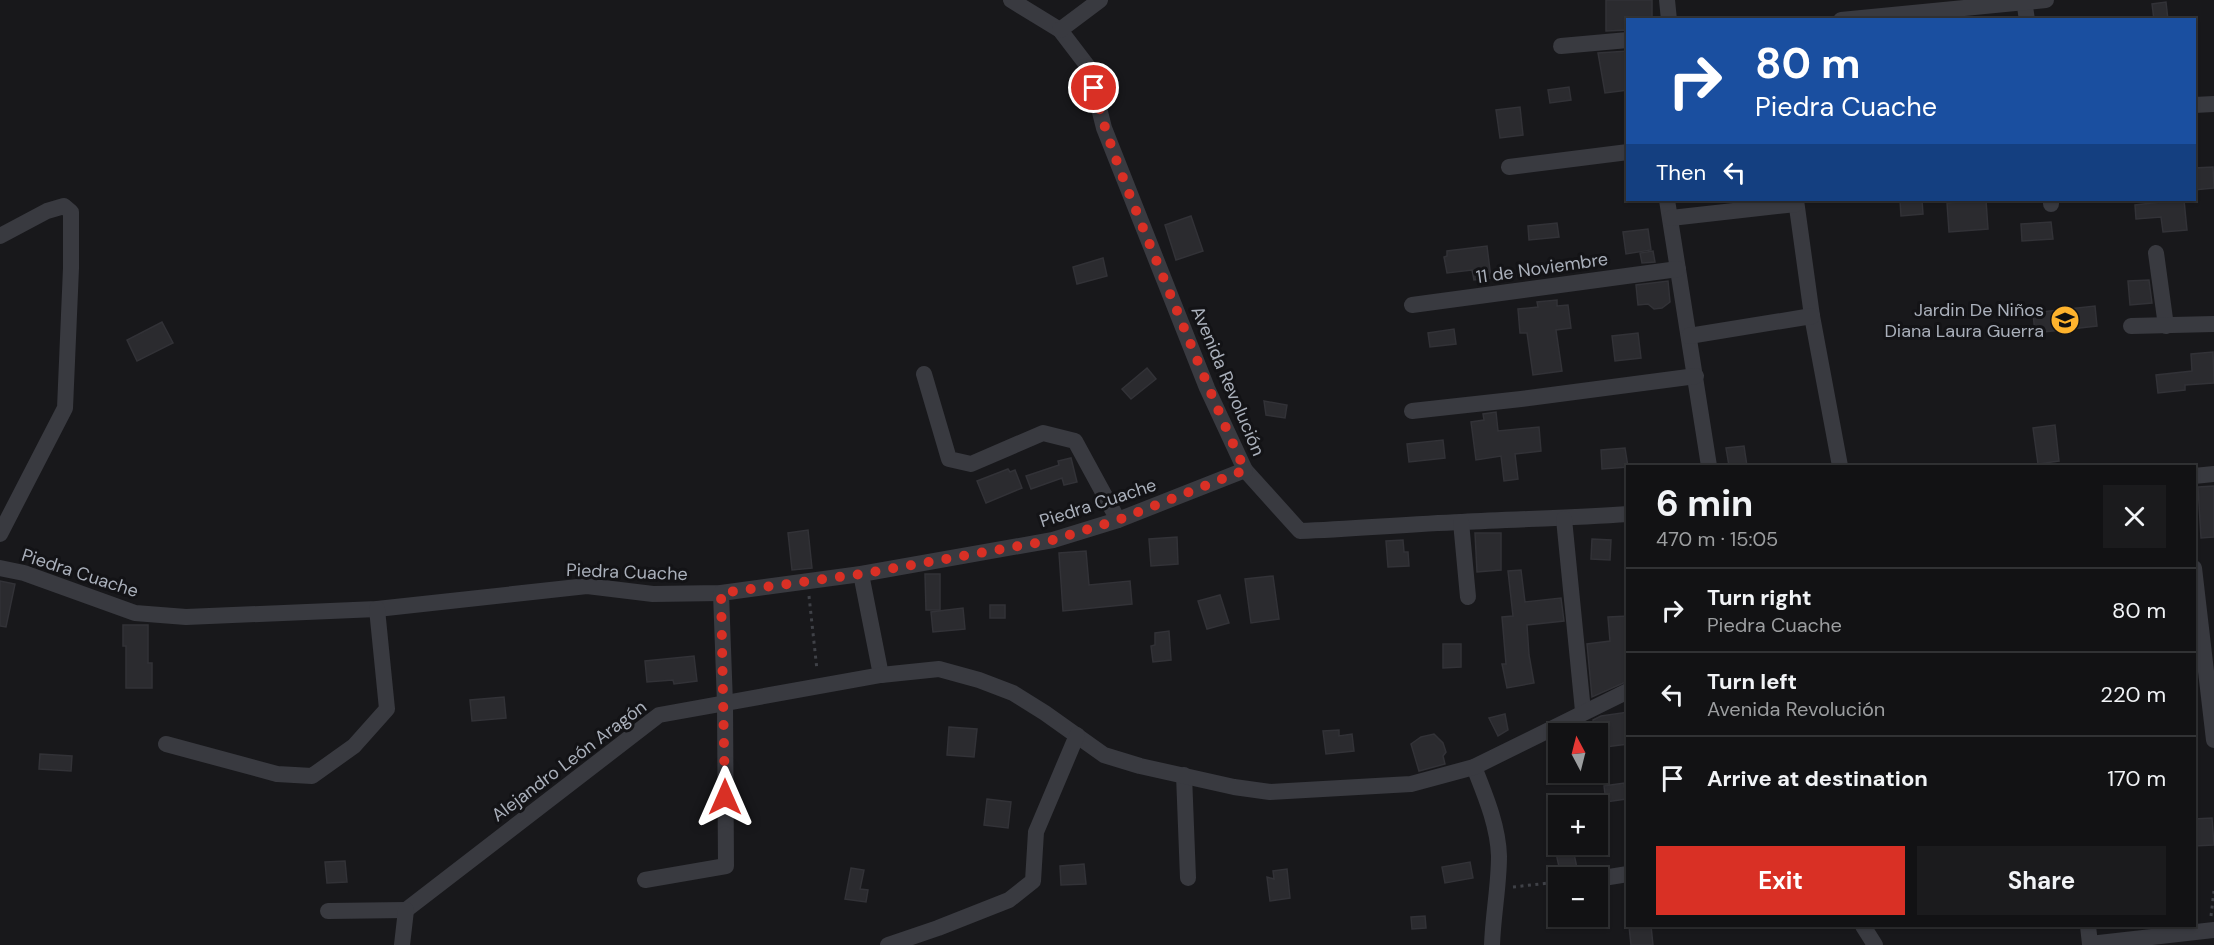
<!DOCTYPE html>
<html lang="en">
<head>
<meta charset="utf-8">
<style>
	body { margin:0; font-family:"DM Sans",sans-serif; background:#1b1b1d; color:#f1f3f6; height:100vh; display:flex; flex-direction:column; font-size:22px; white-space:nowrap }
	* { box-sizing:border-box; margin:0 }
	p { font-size:20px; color:#9c9ea0 }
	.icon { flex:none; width:33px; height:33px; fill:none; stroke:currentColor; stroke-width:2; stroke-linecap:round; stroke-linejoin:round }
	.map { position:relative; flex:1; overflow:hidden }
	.sheet { position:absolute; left:1626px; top:465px; width:570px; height:462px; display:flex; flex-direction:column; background:#121214; border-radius:0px; box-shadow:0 2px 4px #0004,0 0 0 2px #313234 }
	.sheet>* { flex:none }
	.guide { position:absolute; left:1626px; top:18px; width:570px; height:183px; border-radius:0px; box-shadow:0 2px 4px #0004,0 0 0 2px #313234; background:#1a4fa0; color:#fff; overflow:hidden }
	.needle { width:39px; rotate:353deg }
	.controls { position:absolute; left:1548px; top:723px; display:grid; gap:12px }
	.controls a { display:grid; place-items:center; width:60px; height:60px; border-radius:0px; background:#121214; box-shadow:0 2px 4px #0004,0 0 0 2px #313234; font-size:30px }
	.pin { position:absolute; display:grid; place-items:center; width:51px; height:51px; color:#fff; margin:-26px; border:3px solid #fff; border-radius:50%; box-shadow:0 2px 6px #0007 }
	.me { position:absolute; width:66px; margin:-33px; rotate:0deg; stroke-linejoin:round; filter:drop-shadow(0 0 4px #0008) }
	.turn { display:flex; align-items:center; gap:21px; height:126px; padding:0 30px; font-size:27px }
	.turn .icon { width:78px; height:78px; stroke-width:2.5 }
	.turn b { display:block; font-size:42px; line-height:51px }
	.then { display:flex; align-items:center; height:57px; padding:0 30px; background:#0003; gap:12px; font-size:22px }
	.round { display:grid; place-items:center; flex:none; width:63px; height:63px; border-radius:0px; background:#1b1b1d }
	.headline { display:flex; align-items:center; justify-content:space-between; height:102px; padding:0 30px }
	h1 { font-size:36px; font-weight:700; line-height:45px }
	.button { display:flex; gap:12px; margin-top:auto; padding:12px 30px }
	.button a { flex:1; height:69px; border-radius:0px; background:#d93025; color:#fff; font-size:24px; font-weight:700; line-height:69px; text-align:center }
	.button a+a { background:#1b1b1d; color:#f1f3f6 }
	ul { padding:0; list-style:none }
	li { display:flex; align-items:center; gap:18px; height:84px; padding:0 30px; border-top:2px solid #313234 }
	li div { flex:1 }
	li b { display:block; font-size:22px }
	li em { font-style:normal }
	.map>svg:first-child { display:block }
	.building { fill:#2b2b2f; stroke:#323237; stroke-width:1.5 }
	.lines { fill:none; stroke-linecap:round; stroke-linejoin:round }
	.path { stroke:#3f4147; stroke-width:3; stroke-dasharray:3 4.5; stroke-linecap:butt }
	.minor { stroke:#393a40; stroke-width:16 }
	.route { stroke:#d93025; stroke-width:10; stroke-dasharray:0 18 }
	.labels { text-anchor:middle; stroke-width:6; stroke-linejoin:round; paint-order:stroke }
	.street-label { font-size:18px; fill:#aab0bb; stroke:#131316 }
	.poi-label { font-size:18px; fill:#aab0bb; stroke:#131316; text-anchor:end }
</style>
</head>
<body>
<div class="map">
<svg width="2214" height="945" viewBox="0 0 2214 945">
	<rect width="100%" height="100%" fill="#18181b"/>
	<g class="building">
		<path d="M1606,0H1652V20H1628V30L1606,31Z"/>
		<path d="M2166,2L2168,20H2154L2152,4Z"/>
		<path d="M1628,51V90L1605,93L1598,53Z"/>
		<path d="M1569,87L1571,100L1550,103L1548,90Z"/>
		<path d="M1520,107L1523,135L1500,138L1496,110Z"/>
		<path d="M2213,167L2214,188L2194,190V168Z"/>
		<path d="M1900,200H1922L1923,214L1901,216Z"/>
		<path d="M1986,200L1988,229L1949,232L1947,203Z"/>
		<path d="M2160,200H2184L2187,230L2163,232L2161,217L2136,219L2135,205L2160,202Z"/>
		<path d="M1191,216L1203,251L1176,260L1165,225Z"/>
		<path d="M2051,222L2053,239L2022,241L2021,224Z"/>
		<path d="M1557,223L1559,237L1529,240L1528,226Z"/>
		<path d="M1648,229L1651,250L1626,254L1623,232Z"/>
		<path d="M1487,246L1491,278L1474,280L1472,270L1447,273L1444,257L1447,256V251Z"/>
		<path d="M1653,251L1655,262L1642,263L1640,253Z"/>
		<path d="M1103,258L1107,276L1077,284L1073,267Z"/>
		<path d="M2149,280L2152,303L2130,305L2128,281Z"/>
		<path d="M1668,281L1670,302L1662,308L1654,309L1648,304L1638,305L1636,285Z"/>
		<path d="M1557,300V306L1568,305L1571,328L1556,330L1562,371L1533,375L1527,333H1520L1518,309L1538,307L1537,302Z"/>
		<path d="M2095,306L2097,326L2035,333L2033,313Z"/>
		<path d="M162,322L173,343L137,361L127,340Z"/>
		<path d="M1454,329L1456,344L1430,347L1428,333Z"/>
		<path d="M1638,333L1641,358L1615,361L1612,336Z"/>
		<path d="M2213,352L2214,383L2185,385V390L2158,393L2156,375L2192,371L2191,354Z"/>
		<path d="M1147,368L1156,379L1131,399L1122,389Z"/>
		<path d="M1264,401L1287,405L1285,418L1266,415Z"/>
		<path d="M1496,412L1498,431L1539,427L1541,451L1515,454L1518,479L1504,481L1501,456L1476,460L1471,422L1484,420L1483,414Z"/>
		<path d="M2055,425L2059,461L2038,464L2033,428Z"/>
		<path d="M1443,440L1445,458L1409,462L1407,444Z"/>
		<path d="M1744,446L1747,466H1729L1726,448Z"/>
		<path d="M1625,448L1628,467L1602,469L1601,450Z"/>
		<path d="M1071,458L1077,482L1064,485L1062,478L1031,489L1026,476L1059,465L1058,461Z"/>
		<path d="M1008,469L1010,472L1015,470L1022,488L986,503L977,481Z"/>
		<path d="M2214,486V537L2201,538L2198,487Z"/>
		<path d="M808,530L812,568L792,570L788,533Z"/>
		<path d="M1475,533H1501V570L1477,572Z"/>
		<path d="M1177,537L1178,564L1151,566L1149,539Z"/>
		<path d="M1592,539L1611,540L1610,560L1591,559Z"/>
		<path d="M1403,540L1404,552H1408L1409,566L1388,567L1386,541Z"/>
		<path d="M1086,551L1089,585L1130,581L1132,604L1063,611L1059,553Z"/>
		<path d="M1521,570L1525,602L1561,598L1564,621L1527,625L1529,655L1534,683L1507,688L1502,664H1506L1502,617L1513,616L1508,571Z"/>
		<path d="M925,574H940V610H926Z"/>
		<path d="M1273,576L1279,619L1251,623L1245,579Z"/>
		<path d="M0,581L15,584L6,627L0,626Z"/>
		<path d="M1220,595L1229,623L1207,629L1198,601Z"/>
		<rect x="990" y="605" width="15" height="13"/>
		<path d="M963,608L965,629L933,632L931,612Z"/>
		<path d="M1628,616V681L1592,697L1587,644L1610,641L1608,617Z"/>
		<path d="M123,625H148V663H152V688H126V646H123Z"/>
		<path d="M1169,631L1171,660L1153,662L1151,646L1155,645V633Z"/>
		<path d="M1443,644H1461V667L1443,668Z"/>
		<path d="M694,656L697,681L674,684L673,680L647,682L645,661Z"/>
		<path d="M504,697L506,718L472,721L470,700Z"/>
		<path d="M1628,712V744L1598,748V734H1572L1593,724V720L1601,716Z"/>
		<path d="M1505,714L1508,730L1498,736L1489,718Z"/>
		<path d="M949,727L977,729L974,757L947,755Z"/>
		<path d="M1339,730V736L1352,734L1354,751L1326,754L1323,731Z"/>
		<path d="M1434,734L1443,743L1446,752L1443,756L1445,764L1419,771L1411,744L1421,737Z"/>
		<path d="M40,754L72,756L71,771L39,769Z"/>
		<path d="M1624,783L1626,799L1606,802L1604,786Z"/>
		<path d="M987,799L1011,802L1008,828L984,825Z"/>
		<path d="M2212,818L2214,845L2194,846V819Z"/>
		<path d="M1554,844H1572L1578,873L1561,876Z"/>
		<path d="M345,861L347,882L327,883L325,862Z"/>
		<path d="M1470,862L1473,878L1445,883L1442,867Z"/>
		<path d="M1084,864L1086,884L1061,885L1060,866Z"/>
		<path d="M851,868L864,870L860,889L868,890L866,902L845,899Z"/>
		<path d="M1287,869L1290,898L1270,901L1267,877L1274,879L1273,871Z"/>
		<path d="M1425,916L1426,928L1412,929L1411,917Z"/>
		<path d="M1629,926H1651L1653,945H1631Z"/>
	</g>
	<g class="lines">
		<g class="path">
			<path d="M809,596L817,670"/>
			<path d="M1513,887L1558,882"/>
			<path d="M2211,916L2214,891"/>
		</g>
		<g class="minor">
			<path d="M1011,0L1060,30L1089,68L1104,128L1207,388L1245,470L1300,531C1354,529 1408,524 1462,522C1517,519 1572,518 1628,514"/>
			<path d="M1667,0L1669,20"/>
			<path d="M2024,0L2027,20"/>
			<path d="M1841,20L2046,0"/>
			<path d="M1060,30L1100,0"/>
			<path d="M1561,46L1628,40"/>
			<path d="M2194,105L2214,104"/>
			<path d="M1509,167L1628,152"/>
			<path d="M1667,200L1709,466"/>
			<path d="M1796,200L1812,316L1840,466"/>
			<path d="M2051,200V204"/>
			<path d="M1671,218L1796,204"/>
			<path d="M0,236L47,211L64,206L71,212V268L65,408L0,534"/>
			<path d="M2156,253L2166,326"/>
			<path d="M1412,305L1678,269"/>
			<path d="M2131,326L2214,324"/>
			<path d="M1689,336L1812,316"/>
			<path d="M924,374L949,459L971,464L1043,433L1075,441L1118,520"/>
			<path d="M1412,411L1521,399L1696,376"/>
			<path d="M2194,476L2214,474"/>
			<path d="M1564,519L1583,711"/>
			<path d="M1461,522L1468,597"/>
			<path d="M0,568L24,573L135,613L186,617L377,609L587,586L653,594L721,593L861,574L1053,540L1118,520L1245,470"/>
			<path d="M2194,568L2214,740"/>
			<path d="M861,574L881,675"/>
			<path d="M166,744L277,774L312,776L354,746L387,709L377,609"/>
			<path d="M1474,767C1485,795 1498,825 1499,856C1499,886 1493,915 1492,945"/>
			<path d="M1184,775L1188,878"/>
			<path d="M1603,878L1628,874"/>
			<path d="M645,880L726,866L725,704L721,593"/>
			<path d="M406,910L659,715L881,675L939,669L979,680L1013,693L1045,713L1104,755L1140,766L1234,787L1270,792L1411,784L1474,767L1628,691"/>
			<path d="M328,911L406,910"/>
			<path d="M1863,926L1875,945"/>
			<path d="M2088,926L2090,944L2214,930"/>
			<path d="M402,945L406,910"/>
			<path d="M888,945L938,928L1009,900L1033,881L1036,832L1077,735"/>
		</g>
	</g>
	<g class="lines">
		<path class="route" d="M725,797L721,593L861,574L1053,540L1118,520L1245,470C1212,399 1184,327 1154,255C1132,200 1108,146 1094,88"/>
	</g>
	<defs>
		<g id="school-disc" transform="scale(1.5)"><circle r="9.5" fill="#feb32d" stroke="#131316"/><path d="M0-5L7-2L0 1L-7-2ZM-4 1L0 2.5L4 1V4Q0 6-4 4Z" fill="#111"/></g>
	</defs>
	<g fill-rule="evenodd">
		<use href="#school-disc" x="2065" y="320"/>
	</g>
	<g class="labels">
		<g class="street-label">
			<text transform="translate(1542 268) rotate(-8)" y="6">11 de Noviembre</text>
			<text transform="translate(1228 381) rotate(67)" y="6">Avenida Revolución</text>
			<text transform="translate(1098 503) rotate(-18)" y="6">Piedra Cuache</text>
			<text transform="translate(627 572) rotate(2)" y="6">Piedra Cuache</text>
			<text transform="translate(80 573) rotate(18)" y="6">Piedra Cuache</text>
			<text transform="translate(569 761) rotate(-37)" y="6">Alejandro León Aragón</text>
		</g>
		<g class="poi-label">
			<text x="2044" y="316">Jardin De Niños<tspan x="2044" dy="21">Diana Laura Guerra</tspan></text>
		</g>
	</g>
</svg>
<div class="controls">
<a><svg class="needle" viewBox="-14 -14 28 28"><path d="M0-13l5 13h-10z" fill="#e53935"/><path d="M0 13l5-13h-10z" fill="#9c9ea0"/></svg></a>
<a>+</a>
<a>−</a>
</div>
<div class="pin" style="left:1094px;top:88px;background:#d93025"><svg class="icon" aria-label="arrive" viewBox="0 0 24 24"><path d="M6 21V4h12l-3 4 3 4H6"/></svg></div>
<svg class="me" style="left:725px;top:797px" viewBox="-20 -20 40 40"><path d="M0-17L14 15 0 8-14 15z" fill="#d93025" stroke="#fff" stroke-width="4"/></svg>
<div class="guide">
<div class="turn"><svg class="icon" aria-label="right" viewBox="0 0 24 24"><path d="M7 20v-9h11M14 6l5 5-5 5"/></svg><div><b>80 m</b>Piedra Cuache</div></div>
<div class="then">Then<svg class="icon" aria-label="left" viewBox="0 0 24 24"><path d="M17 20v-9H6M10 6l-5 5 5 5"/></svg></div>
</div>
<section class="sheet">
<div class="headline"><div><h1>6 min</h1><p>470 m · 15:05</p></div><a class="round"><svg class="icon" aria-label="close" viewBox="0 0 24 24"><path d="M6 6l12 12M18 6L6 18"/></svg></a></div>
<ul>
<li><svg class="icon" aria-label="right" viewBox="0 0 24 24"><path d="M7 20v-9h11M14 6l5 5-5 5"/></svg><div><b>Turn right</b><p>Piedra Cuache</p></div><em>80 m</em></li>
<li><svg class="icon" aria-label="left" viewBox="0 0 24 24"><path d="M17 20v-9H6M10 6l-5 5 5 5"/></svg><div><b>Turn left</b><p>Avenida Revolución</p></div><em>220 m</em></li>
<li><svg class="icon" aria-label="arrive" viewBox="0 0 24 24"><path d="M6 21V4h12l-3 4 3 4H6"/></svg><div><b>Arrive at destination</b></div><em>170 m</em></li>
</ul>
<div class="button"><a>Exit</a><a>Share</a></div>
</section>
</div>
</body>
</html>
